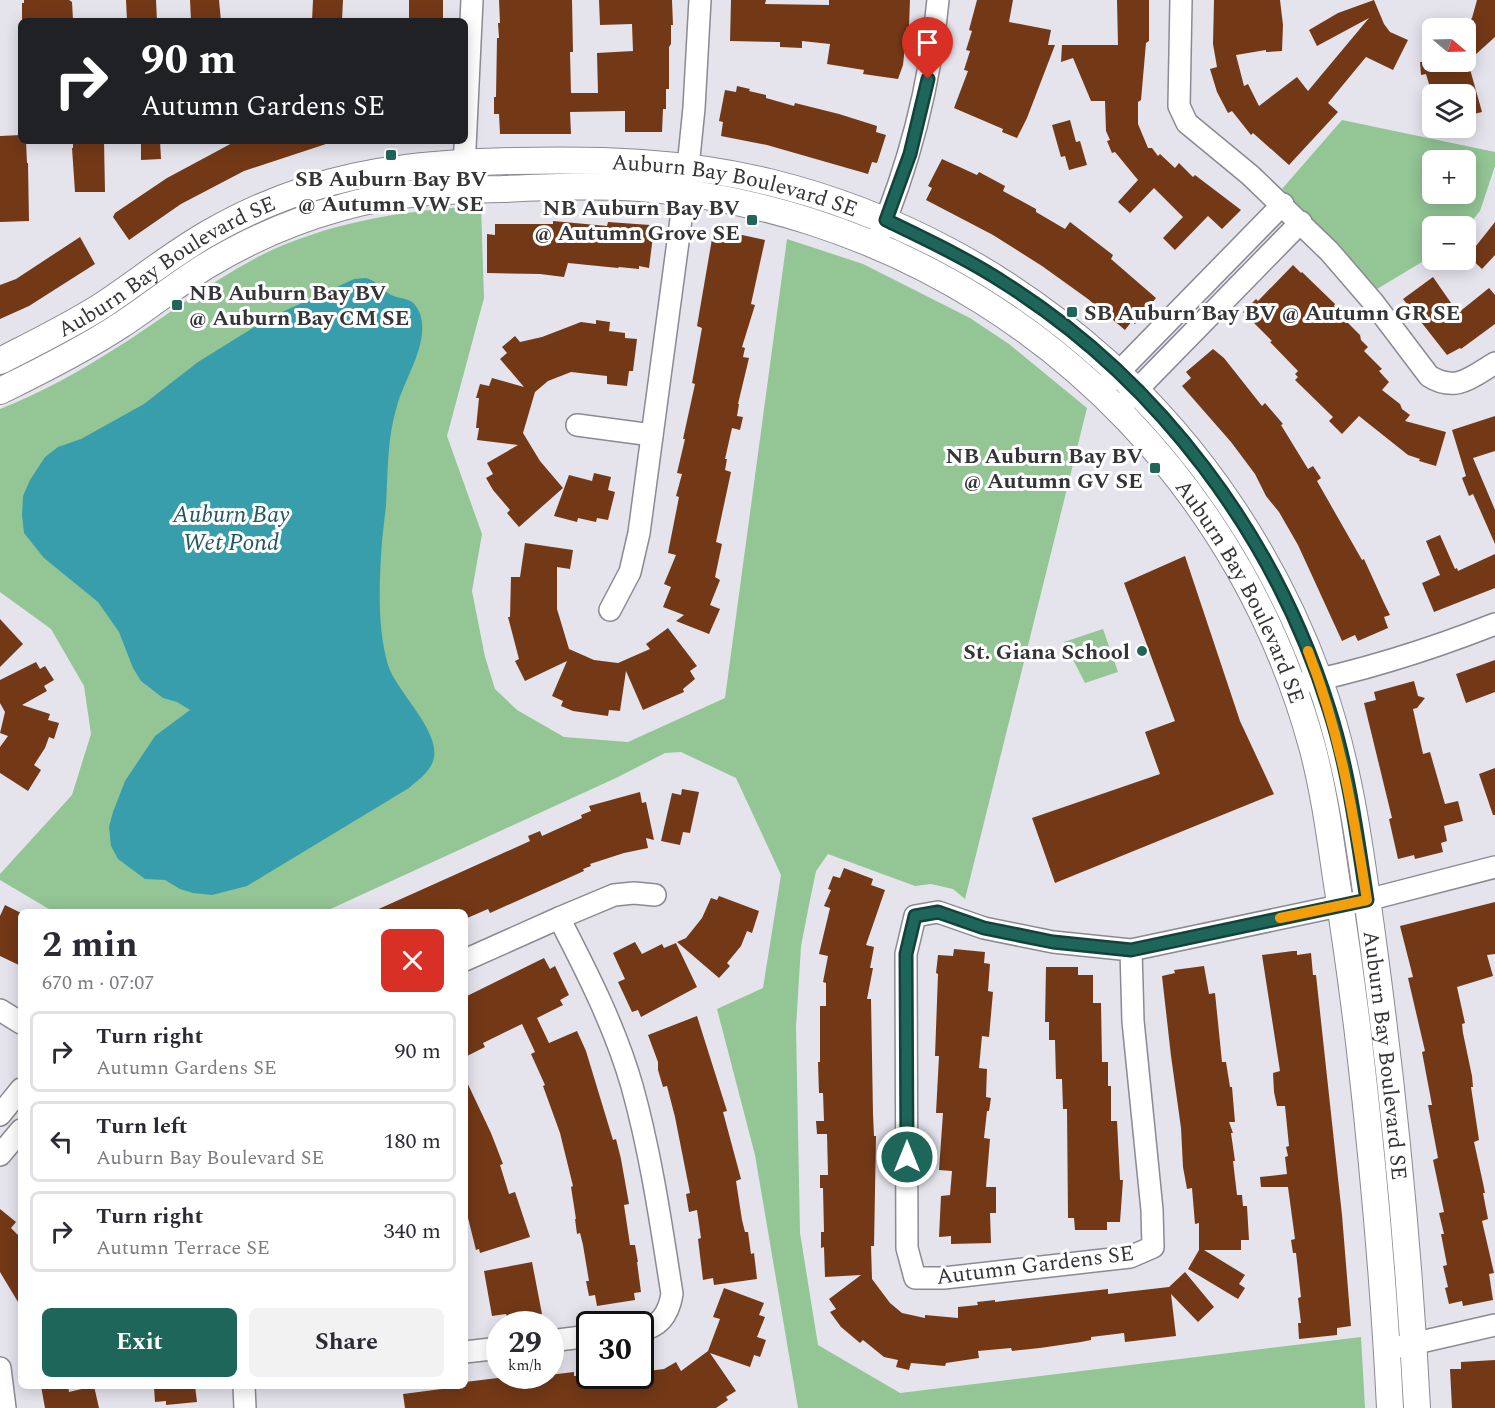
<!DOCTYPE html>
<html lang="en">
<head>
<meta charset="utf-8">
<style>
	body { margin:0; font-family:Spectral,serif; background:#f2f2f3; color:#2b2b33; height:100vh; display:flex; flex-direction:column; font-size:22px; white-space:nowrap }
	* { box-sizing:border-box; margin:0 }
	p { font-size:20px; color:#7c7c81 }
	.icon { flex:none; width:33px; height:33px; fill:none; stroke:currentColor; stroke-width:2; stroke-linecap:round; stroke-linejoin:round }
	.map { position:relative; flex:1; overflow:hidden }
	.sheet { position:absolute; left:18px; top:909px; width:450px; height:480px; display:flex; flex-direction:column; background:#fff; border-radius:9px; box-shadow:0 3px 15px #0003 }
	.sheet>* { flex:none }
	.banner { position:absolute; left:18px; top:18px; width:450px; height:126px; border-radius:9px; box-shadow:0 3px 15px #0003; background:#202124; color:#fff; overflow:hidden }
	.needle { width:39px; rotate:109deg }
	.buttons { position:absolute; left:1422px; top:18px; display:grid; gap:12px }
	.buttons a { display:grid; place-items:center; width:54px; height:54px; border-radius:9px; background:#fff; box-shadow:0 3px 15px #0003; font-size:30px }
	.speed { position:absolute; left:486px; top:1311px; display:flex; gap:12px; font-size:30px; font-weight:700; text-align:center }
	.speed>* { display:grid; place-content:center; width:78px; height:78px; border-radius:50%; background:#fff; box-shadow:0 3px 15px #0003; line-height:1 }
	.speed small { font-size:15px; font-weight:400 }
	.speed .limit { border:3px solid #111; border-radius:9px; background:#fff; color:#111 }
	.pin { position:absolute; display:grid; place-items:center; width:51px; height:51px; color:#fff; margin:-62px -26px; border-radius:50% 50% 50% 0; rotate:-45deg; box-shadow:0 0 6px #0007 }
	.pin .icon { rotate:45deg }
	.me { position:absolute; width:66px; margin:-33px; rotate:0deg; stroke-linejoin:round; filter:drop-shadow(0 0 4px #0008) }
	.turn { display:flex; align-items:center; gap:21px; height:126px; padding:0 24px; font-size:27px }
	.turn .icon { width:78px; height:78px; stroke-width:2.5 }
	.turn b { display:block; font-size:42px; line-height:51px }
	.round { display:grid; place-items:center; flex:none; width:63px; height:63px; border-radius:9px; background:#f2f2f3 }
	.head { display:flex; align-items:center; justify-content:space-between; height:102px; padding:0 24px }
	h1 { font-size:36px; font-weight:700; line-height:45px }
	.button { display:flex; gap:12px; margin-top:auto; padding:12px 24px }
	.button a { flex:1; height:69px; border-radius:9px; background:#1f665a; color:#fff; font-size:24px; font-weight:700; line-height:69px; text-align:center }
	.button a+a { background:#f2f2f3; color:#2b2b33 }
	ul { padding:0; list-style:none }
	li { display:flex; align-items:center; gap:18px; height:81px; margin:0 12px 9px; padding:0 12px; border:3px solid #e1e1e2; border-radius:9px }
	li div { flex:1 }
	li b { display:block; font-size:22px }
	li em { font-style:normal }
	.map>svg:first-child { display:block }
	.green { fill:#93c595; fill-rule:evenodd }
	.water { fill:#399eac }
	.building { fill:#733917 }
	.lines { fill:none; stroke-linecap:round; stroke-linejoin:round }
	.minor-casing { stroke:#8a8a92; stroke-width:24 }
	.tertiary-casing { stroke:#8a8a92; stroke-width:28 }
	.minor { stroke:#fff; stroke-width:21 }
	.tertiary { stroke:#fff; stroke-width:26 }
	.route-casing { stroke:#14423a; stroke-width:15 }
	.route { stroke:#1f665a; stroke-width:10 }
	.slow { stroke:#f59e0b; stroke-width:10 }
	.poi-dot { fill:#1f665a; stroke:#fff; stroke-width:2 }
	.labels { text-anchor:middle; stroke-width:6; stroke-linejoin:round; paint-order:stroke }
	.poi-label { font-size:22px; font-weight:bold; fill:#353538; stroke:#fff; text-anchor:end }
	.street-label { font-size:22px; fill:#353538; stroke:#fff }
	.water-label { font-size:24px; font-style:italic; fill:#215860; stroke:#fff }
</style>
</head>
<body>
<div class="map">
<svg width="1495" height="1408" viewBox="0 0 1495 1408">
	<rect width="100%" height="100%" fill="#e5e4ed"/>
	<g class="green">
		<path d="M1342,120L1495,152V166L1480,211L1466,228V226H1432V256L1377,289L1329,236L1282,189ZM1432,160H1466V194H1432Z"/>
		<path d="M481,206L484,298L447,436L482,534L472,591L485,657L495,689L517,710L564,737L628,742L725,698L787,239L863,264L970,318L1009,344L1087,408L965,899L953,889L931,884L915,886L828,854L816,871L809,905L801,946L796,1027L800,1233L818,1345L900,1393L1361,1337L1365,1408H798L755,1155L717,1009L763,988L781,875L736,778L681,752L665,753L618,777L324,912H54L0,880V874L72,795L91,734L84,686L51,629L0,592V409C39,394 78,372 113,350C166,317 216,276 272,250C339,220 410,210 481,206Z"/>
		<path d="M1103,629L1118,672L1085,683L1064,642Z"/>
	</g>
	<path class="water" d="M366,278C376,281 380,287 388,293C401,302 413,294 420,314C430,343 404,379 397,406C387,438 388,472 386,506C384,522 382,539 381,556C379,592 378,630 388,665C397,693 443,733 433,761C430,772 417,781 409,788L247,886L212,895L193,893L180,889L165,880L145,879L118,859L111,846L109,827L113,812L125,781L155,736L190,710L177,702L163,698L141,681L133,668L119,632L98,602L44,558L24,533L22,515L23,496L30,480L45,457L58,447L81,439L144,404L198,362L269,318L354,279Z"/>
	<g class="building">
		<path d="M24,0H69L72,2L73,20H22V3H24Z"/>
		<path d="M126,0H156L157,21H127Z"/>
		<path d="M190,0H219L221,21H191Z"/>
		<path d="M313,0H343L342,21H312Z"/>
		<rect x="409" y="0" width="34" height="21"/>
		<path d="M499,0H572L573,52H570L571,93H598L597,53L633,51L632,24L600,25L599,0H672L673,25H671V44L669,47V89H666V109H663L662,132H625V111L570,112L571,134H500L499,114H494V97H496L497,38H499L498,23H500Z"/>
		<path d="M731,0H766L765,4L829,5V0H910L909,27H907L903,65L898,79L863,74L864,70L827,64L830,44L802,41V48L780,47V42L730,41Z"/>
		<path d="M977,0H1013L1009,22L1051,30L1048,45H1055L1027,118L1017,138L1002,132L1003,129L954,108L968,71L964,70L970,51L966,50L972,31L969,30Z"/>
		<path d="M1117,0H1149V41L1146,43L1141,100L1138,102V124L1148,148H1152L1158,156L1160,154L1175,168L1179,163L1193,177L1195,175L1241,210L1222,229L1208,216L1175,250L1163,238L1183,217L1154,188L1130,213L1118,202L1138,180L1115,152L1112,153L1107,141L1110,140L1106,131L1105,101H1091L1073,58L1061,62L1062,45H1118Z"/>
		<path d="M1214,0H1280L1283,25L1282,51L1266,52V50L1236,55L1244,86L1248,84L1259,106L1297,77L1308,91L1369,18L1317,46L1309,30L1338,13L1374,0L1384,24L1390,32L1408,40L1393,70L1366,57L1328,103L1338,112L1289,165L1253,133L1251,135L1232,111L1228,113L1217,92L1210,69L1217,67L1213,44Z"/>
		<path d="M1477,0H1495V37L1475,55L1466,43V24L1472,18Z"/>
		<path d="M1420,62H1468L1482,112L1466,116V94H1432L1426,74L1421,75Z"/>
		<path d="M737,86L750,89L749,91L766,95V98L794,106L795,103L839,114L877,126L876,132L886,135L877,163L872,162L868,174L767,145L721,136L723,122L719,121L725,90L736,92Z"/>
		<path d="M1070,120L1076,142L1080,141L1087,165L1069,170L1065,156L1061,157L1052,125Z"/>
		<path d="M21,135V141H26L27,163H28L29,221L0,222V136Z"/>
		<path d="M73,141H104L105,192H75L72,148H73Z"/>
		<path d="M141,141H160L161,159L141,160Z"/>
		<path d="M236,141H325L326,144L244,171L181,204L129,240L113,217L115,213L167,178Z"/>
		<path d="M942,159L977,175L979,172L1005,186L1003,191L1036,209V212L1065,229L1070,222L1113,255L1111,259L1156,298L1135,324L1132,321L1125,330L1088,299L1042,266L993,235L926,200L932,188L928,186Z"/>
		<path d="M553,221L607,226L608,222L650,225L648,235L653,236L649,268L639,266V269L619,267L618,268L568,263L564,277L540,274L487,273V234L495,235V224H553Z"/>
		<path d="M1495,222V255L1482,269L1468,256Z"/>
		<path d="M713,233L728,237L729,233H733L765,240L751,304L755,305L742,347L745,348L743,357L749,358L738,404H739L737,416L743,417L740,430L732,428L725,459H727L725,470L731,472L716,542L722,544L715,577L720,580L710,605L720,609L709,634L676,621L684,615L663,607L671,587L664,584L676,555L668,553L679,497L676,496L682,474L677,473L685,439H683L695,384L692,383L702,328L697,326Z"/>
		<path d="M80,237L95,264L29,306L0,319V285L16,279Z"/>
		<path d="M1293,265L1301,273L1302,272L1335,304L1334,306L1343,318L1360,335L1361,340L1368,347L1364,351L1382,369L1379,371L1389,382L1382,390L1400,404L1402,409L1410,415L1405,421L1446,432L1436,466L1419,461L1420,459L1408,455L1359,416L1342,434L1329,421L1333,417L1295,380L1298,377L1295,374L1298,371L1270,342L1272,341L1243,312L1256,299L1258,301Z"/>
		<path d="M1433,277L1458,313L1489,288L1495,295V324L1461,349L1460,348L1447,355L1403,299Z"/>
		<path d="M596,320L610,322L609,331L625,333V338L637,339L633,371H629L627,386L607,384V376L571,372L548,381L535,392L523,433L540,461L563,488L519,527L507,513L510,510L493,490L486,478L493,474L487,463L518,445L477,440L479,428H476L479,398H476L480,384L489,386L492,378L524,387L500,359L507,353L502,347L515,336L520,342L542,337L581,322L596,324Z"/>
		<path d="M1213,349L1224,358L1262,406L1265,403L1283,424L1281,425L1308,469L1313,466L1321,478L1317,481L1362,560L1364,559L1384,603L1390,615L1384,617L1388,628L1358,641L1355,635L1342,641L1298,545L1279,512L1266,496L1255,474L1231,442L1182,386L1191,378L1186,372Z"/>
		<path d="M1495,416V451L1473,458L1495,510V544L1473,494L1469,496L1462,478L1466,476L1452,430Z"/>
		<path d="M594,473L611,477L608,490L615,492L608,520L597,518L596,522L578,518L577,522L554,516L569,475L592,481Z"/>
		<path d="M1440,535L1455,569L1457,568L1458,571L1495,554V588L1434,612L1422,583L1440,575L1426,541Z"/>
		<path d="M525,543L573,550L570,569L557,567V609L569,649L594,660L618,663L650,649L646,644L668,628L697,666L690,671L695,679L683,689L684,692L643,710L626,671L620,711L609,710L608,716L573,711L561,706L563,701L552,696L567,661L525,681L515,661L519,659L508,617H510L511,577H520Z"/>
		<path d="M1185,556L1240,721L1274,794L1055,883L1032,818L1160,774L1145,732L1175,721L1124,583Z"/>
		<path d="M0,619L23,644L0,667Z"/>
		<path d="M1495,660V692L1466,703L1456,674Z"/>
		<path d="M36,662L40,669L45,666L54,680L44,686L47,691L22,705L50,714L48,720L59,723L54,739L49,737L45,748L34,765L41,770L28,791L0,773V747L8,736L0,733L5,712L0,703V680Z"/>
		<path d="M1414,681L1418,696L1425,698L1417,708L1413,709L1423,754L1430,752L1445,804L1458,801L1463,821L1444,826L1447,841L1441,843L1443,852L1415,859L1414,855L1398,859L1389,819L1392,818L1364,703L1376,700L1374,692Z"/>
		<path d="M1495,768V815H1493L1479,774Z"/>
		<path d="M682,789L699,792L690,833L683,832L680,845L661,841L672,793L681,795Z"/>
		<path d="M640,792L642,803L646,802L654,840L646,838L648,848L624,853L590,864L591,866L583,869L584,871L490,913L488,909L465,919V912H372L530,841L528,836L540,831L542,836L582,818L581,815L591,811L589,806Z"/>
		<path d="M844,868L873,879L871,885L885,890L866,945L874,947L870,968H873L867,999H871L873,1114L874,1136H876L874,1246H871L872,1279L890,1303L902,1313L925,1318V1315L958,1318V1307L978,1305L977,1302L995,1300V1302L1108,1289V1294L1169,1287L1185,1272L1214,1307L1198,1322L1171,1294L1176,1336L1125,1342L1124,1333L1091,1337V1340L1081,1342L1040,1348L1012,1351L1011,1348L978,1351L979,1358L946,1363L945,1366L911,1363L909,1370L896,1367L898,1360L884,1357L863,1340L860,1343L841,1327L830,1312L836,1309L829,1299L861,1275L825,1277L824,1247L821,1248V1232H824L823,1188H820V1175H828L827,1134H817L816,1121H824L823,1093H819L818,1062H820V1006H826V983L823,982L828,956L819,954L830,908L824,906L831,890L828,889L833,876L840,878Z"/>
		<path d="M719,896L759,911L752,933L747,931L741,946L727,963L730,966L719,978L677,942L686,938L702,918L711,898L717,900Z"/>
		<path d="M1495,902V954L1487,955L1493,976L1457,987L1465,1023L1462,1024L1463,1033L1472,1076L1473,1087H1471L1479,1140L1474,1142L1483,1183L1485,1193H1483L1488,1219L1482,1221L1494,1273L1489,1274L1493,1300L1463,1306L1462,1301L1449,1304L1445,1288L1448,1287L1443,1266L1447,1265L1441,1234H1444L1439,1213L1444,1212L1433,1160L1438,1158L1428,1105H1432L1422,1052L1425,1051L1408,978L1413,977L1400,926Z"/>
		<path d="M5,905L21,913V966L0,956V916Z"/>
		<path d="M635,942L642,954L662,944L664,948L676,943L697,987L641,1017L638,1010L632,1012L618,982L625,979L613,953Z"/>
		<path d="M954,949L985,952L984,963L990,964L988,991L993,992L989,1037L982,1036L979,1068L987,1069L986,1097L991,1098L989,1111H987L984,1138L990,1139L986,1187H996V1213H990L991,1243L951,1244V1236L939,1237L941,1196L950,1195L952,1171L939,1170L943,1113H936L939,1056H935L938,974L936,973L938,955L953,956Z"/>
		<path d="M1293,951H1297V955L1311,953L1313,975H1316L1342,1215L1351,1326L1337,1328V1335L1299,1339L1298,1323H1301L1298,1298L1301,1297L1296,1253H1293L1291,1240L1295,1239L1288,1187H1261L1260,1177L1287,1174L1285,1157L1288,1156L1286,1147L1289,1146L1285,1106H1277L1274,1092L1273,1073L1280,1071L1262,955Z"/>
		<path d="M544,958L550,969L555,966L569,995L560,1000L563,1005L537,1018L549,1043L577,1031L586,1051L613,1140L616,1139L621,1159L629,1204L624,1205L630,1245H635L638,1262H637L641,1292L634,1293L635,1300L597,1306L595,1295L589,1296L586,1281H589L583,1245L580,1233L577,1234L575,1219H576L571,1187L573,1186L560,1133L543,1086L545,1085L531,1054L535,1052L522,1024L483,1043L485,1047L465,1057V997Z"/>
		<path d="M1204,966L1209,994L1215,993L1222,1062H1226L1230,1087H1232L1235,1122H1229L1233,1133H1231L1235,1161H1233L1237,1195H1242L1243,1206H1247L1249,1240H1241V1250H1204L1245,1275L1239,1284L1245,1288L1238,1299L1188,1269L1199,1250V1223L1195,1224L1192,1188L1187,1189L1183,1167L1181,1128L1171,1056L1162,976L1175,973L1174,970Z"/>
		<path d="M1046,967H1078V975H1093V1003H1101L1102,1062H1108V1086H1111V1121H1117L1120,1180H1123L1120,1222H1107V1230H1075L1074,1218H1068L1067,1109H1063L1062,1079H1056L1055,1040H1049V1022H1045Z"/>
		<path d="M697,1016L727,1111L723,1112L741,1179L736,1181L742,1220L745,1232H748L751,1254L754,1253L757,1279L714,1285L713,1278L703,1280L698,1239L701,1238L697,1210L689,1212L686,1194L690,1193L675,1117L667,1086L663,1087L658,1070V1062L648,1035Z"/>
		<path d="M465,1078L491,1133L503,1164L500,1165L509,1194L515,1192L530,1237L480,1253L479,1249L476,1250L465,1206Z"/>
		<path d="M0,1209L16,1222L11,1228L21,1238V1307L0,1272Z"/>
		<path d="M532,1262L542,1314L509,1321L506,1314L492,1316L484,1271Z"/>
		<path d="M724,1288L764,1303L759,1315L765,1317L757,1337L766,1340L760,1357L754,1355L750,1367L710,1353L736,1391L726,1397L728,1400L716,1408H405L403,1394L465,1386V1382L514,1376L515,1379L574,1372V1376H640V1372L664,1369L676,1362L681,1371L708,1351L720,1319L713,1317Z"/>
		<path d="M1495,1360V1408H1452L1450,1369H1461V1362Z"/>
		<path d="M41,1386H68L69,1392L94,1386L99,1408H45Z"/>
		<path d="M160,1386H195L197,1402L166,1405V1401L155,1402L154,1387Z"/>
	</g>
	<g class="lines">
		<g class="minor-casing">
			<g id="minor">
				<path d="M1181,0L1179,106L1187,123L1250,175L1329,251L1373,302L1429,376C1456,393 1472,377 1495,363"/>
				<path d="M463,190L472,0"/>
				<path d="M875,246C909,167 930,86 938,0"/>
				<path d="M1107,384L1283,204"/>
				<path d="M1125,402L1301,222"/>
				<path d="M577,425L652,435"/>
				<path d="M610,610L630,572L639,533L688,167L694,108L700,0"/>
				<path d="M1293,685C1362,671 1429,650 1495,624"/>
				<path d="M559,918L614,895L634,893L655,895"/>
				<path d="M1131,950L1133,1021L1152,1210L1153,1247L1130,1257L944,1278H915L907,1248L906,954L915,916L938,912L984,928L1053,942L1131,950L1367,900L1495,867"/>
				<path d="M465,960L559,918C587,972 615,1027 632,1086C651,1154 661,1224 672,1294C669,1312 661,1327 640,1330"/>
				<path d="M0,1010L21,1023"/>
				<path d="M0,1115L21,1089"/>
				<path d="M0,1155L21,1130"/>
				<path d="M550,1341L590,1336"/>
				<path d="M1399,1347L1495,1325"/>
				<path d="M465,1352L500,1348"/>
				<path d="M0,1368L5,1408"/>
				<path d="M244,1386L245,1408"/>
			</g>
		</g>
		<g class="tertiary-casing">
			<g id="tertiary">
				<path id="s1" d="M0,361C35,343 70,326 103,305C139,281 172,254 209,233C240,215 272,201 305,190C373,167 442,163 513,161C601,159 683,161 769,182C1024,245 1229,432 1319,679C1350,763 1361,854 1373,942C1394,1097 1409,1252 1417,1408"/>
				<path id="s2" d="M0,391C41,371 83,350 121,325C150,306 177,284 206,266C249,240 295,220 343,207C395,192 449,190 502,189C548,187 594,185 640,188C697,192 755,204 809,221C1055,299 1244,497 1312,746C1323,787 1329,829 1335,871C1344,928 1352,984 1359,1042C1373,1163 1384,1285 1390,1408"/>
			</g>
		</g>
		<use href="#minor" class="minor"/>
		<use href="#tertiary" class="tertiary"/>
	</g>
	<g class="lines">
		<g class="route-casing">
			<path id="route" d="M907,1157L906,954L915,916L938,912L984,928L1053,942L1131,950L1367,900C1357,836 1349,771 1329,709C1275,536 1159,381 1006,284C968,259 927,240 886,220L910,154L928,79"/>
		</g>
		<use href="#route" class="route"/>
		<path class="slow" d="M1280,918L1367,900C1353,812 1341,735 1308,651"/>
	</g>
	<g class="poi-dot">
		<rect x="385" y="149" width="12" height="12" rx="3"/>
		<rect x="746" y="214" width="12" height="12" rx="3"/>
		<rect x="171" y="299" width="12" height="12" rx="3"/>
		<rect x="1066" y="306" width="12" height="12" rx="3"/>
		<rect x="1149" y="462" width="12" height="12" rx="3"/>
		<circle cx="1142" cy="651" r="6"/>
	</g>
	<g class="labels">
		<g class="poi-label">
			<text x="391" y="186" text-anchor="middle">SB Auburn Bay BV<tspan x="391" dy="25">@ Autumn VW SE</tspan></text>
			<text x="740" y="215">NB Auburn Bay BV<tspan x="740" dy="25">@ Autumn Grove SE</tspan></text>
			<text x="189" y="300" text-anchor="start">NB Auburn Bay BV<tspan x="189" dy="25">@ Auburn Bay CM SE</tspan></text>
			<text x="1084" y="320" text-anchor="start">SB Auburn Bay BV @ Autumn GR SE</text>
			<text x="1143" y="463">NB Auburn Bay BV<tspan x="1143" dy="25">@ Autumn GV SE</tspan></text>
			<text x="1130" y="659">St. Giana School</text>
		</g>
		<g class="street-label">
			<text dy="8" stroke="none"><textPath href="#s1" startOffset="786">Auburn Bay Boulevard SE</textPath></text>
			<text dy="8" stroke="none"><textPath href="#s1" startOffset="192">Auburn Bay Boulevard SE</textPath></text>
			<text dy="8" stroke="none"><textPath href="#s2" startOffset="1449">Auburn Bay Boulevard SE</textPath></text>
			<text dy="8" stroke="none"><textPath href="#s1" startOffset="1974">Auburn Bay Boulevard SE</textPath></text>
			<text transform="translate(1035 1264) rotate(-7)" y="8">Autumn Gardens SE</text>
		</g>
		<g class="water-label">
			<text x="231" y="522">Auburn Bay<tspan x="231" dy="28">Wet Pond</tspan></text>
		</g>
	</g>
</svg>
<div class="buttons">
<a><svg class="needle" viewBox="-14 -14 28 28"><path d="M0-13l5 13h-10z" fill="#e53935"/><path d="M0 13l5-13h-10z" fill="#7c7c81"/></svg></a>
<a><svg class="icon" aria-label="layers" viewBox="0 0 24 24"><path d="M12 4l9 5-9 5-9-5zM3 14l9 5 9-5"/></svg></a>
<a>+</a>
<a>−</a>
</div>
<div class="speed"><div>29<small>km/h</small></div><div class="limit">30</div></div>
<div class="pin" style="left:928px;top:79px;background:#d93025"><svg class="icon" aria-label="arrive" viewBox="0 0 24 24"><path d="M6 21V4h12l-3 4 3 4H6"/></svg></div>
<svg class="me" style="left:907px;top:1157px" viewBox="-20 -20 40 40"><circle r="17" fill="#1f665a" stroke="#fff" stroke-width="3"/><path d="M0-11L8 9 0 5-8 9z" fill="#fff"/></svg>
<div class="banner">
<div class="turn"><svg class="icon" aria-label="right" viewBox="0 0 24 24"><path d="M7 20v-9h11M14 6l5 5-5 5"/></svg><div><b>90 m</b>Autumn Gardens SE</div></div>
</div>
<section class="sheet">
<div class="head"><div><h1>2 min</h1><p>670 m · 07:07</p></div><a class="round" style="background:#d93025;color:#fff"><svg class="icon" aria-label="close" viewBox="0 0 24 24"><path d="M6 6l12 12M18 6L6 18"/></svg></a></div>
<ul>
<li><svg class="icon" aria-label="right" viewBox="0 0 24 24"><path d="M7 20v-9h11M14 6l5 5-5 5"/></svg><div><b>Turn right</b><p>Autumn Gardens SE</p></div><em>90 m</em></li>
<li><svg class="icon" aria-label="left" viewBox="0 0 24 24"><path d="M17 20v-9H6M10 6l-5 5 5 5"/></svg><div><b>Turn left</b><p>Auburn Bay Boulevard SE</p></div><em>180 m</em></li>
<li><svg class="icon" aria-label="right" viewBox="0 0 24 24"><path d="M7 20v-9h11M14 6l5 5-5 5"/></svg><div><b>Turn right</b><p>Autumn Terrace SE</p></div><em>340 m</em></li>
</ul>
<div class="button"><a>Exit</a><a>Share</a></div>
</section>
</div>
</body>
</html>
